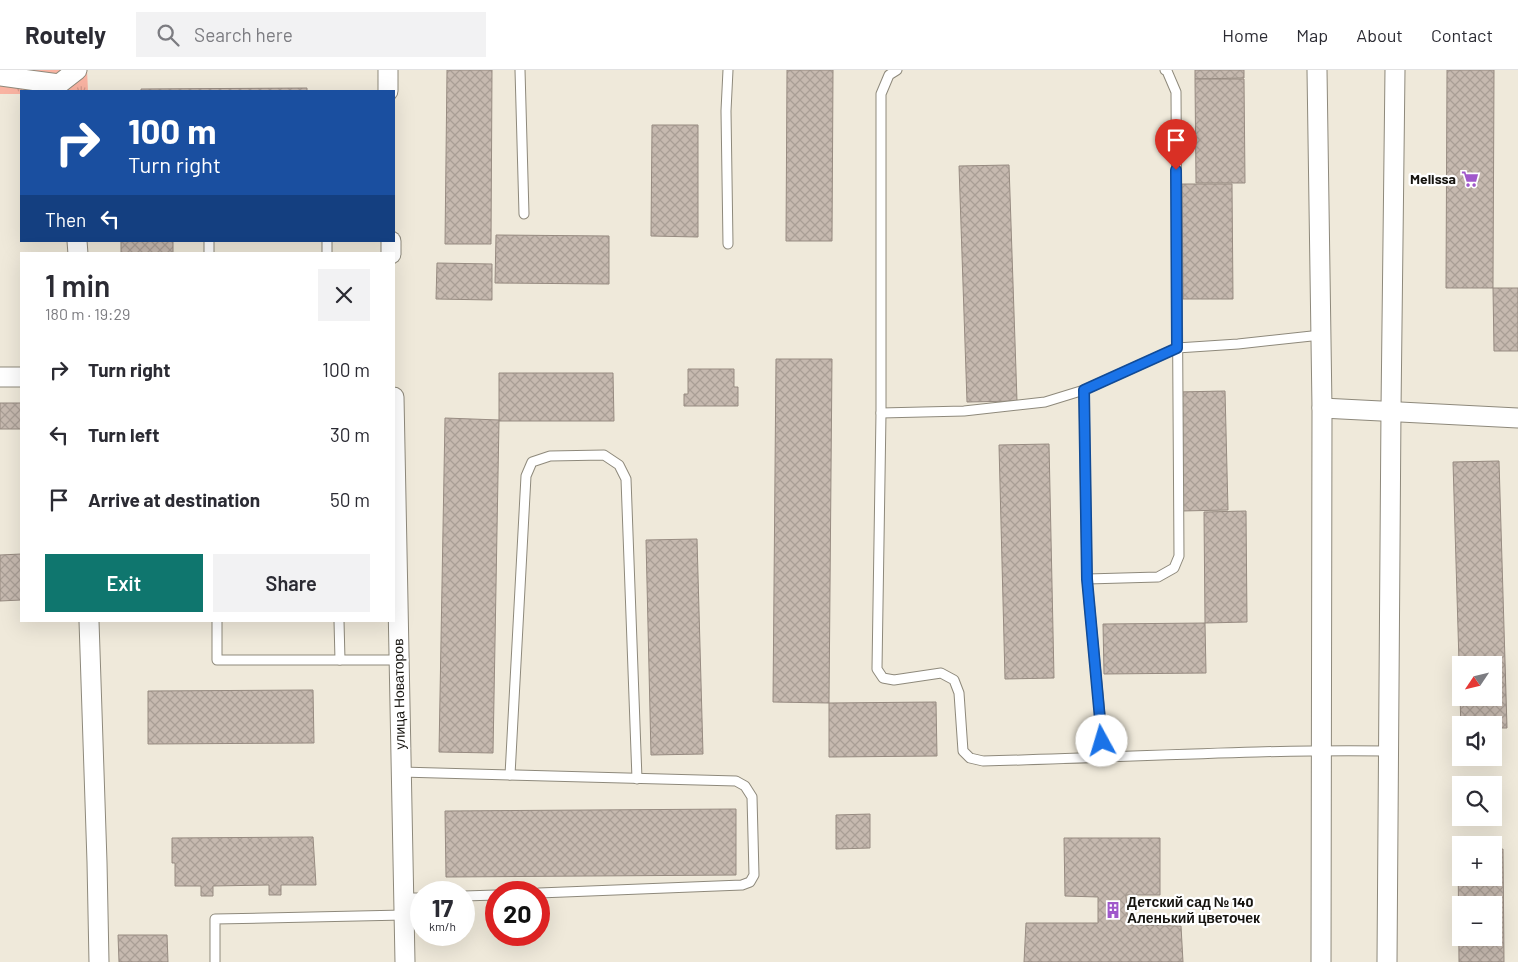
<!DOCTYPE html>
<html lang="en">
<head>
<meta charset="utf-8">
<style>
	body { margin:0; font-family:Barlow,sans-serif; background:#f2f2f3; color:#2b2b33; height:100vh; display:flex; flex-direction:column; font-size:19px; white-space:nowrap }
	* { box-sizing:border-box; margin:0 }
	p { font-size:16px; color:#7c7c81 }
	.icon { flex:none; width:28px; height:28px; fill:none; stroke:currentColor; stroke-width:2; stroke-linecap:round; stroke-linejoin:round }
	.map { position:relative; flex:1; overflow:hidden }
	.details { position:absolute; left:20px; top:182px; width:375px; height:370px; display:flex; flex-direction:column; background:#fff; border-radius:0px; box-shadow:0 5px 20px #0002 }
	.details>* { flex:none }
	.banner { position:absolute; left:20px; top:20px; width:375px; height:152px; border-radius:0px; box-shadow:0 5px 20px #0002; background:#1a4fa0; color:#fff; overflow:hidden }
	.needle { width:32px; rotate:235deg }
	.buttons { position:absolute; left:1452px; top:586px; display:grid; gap:10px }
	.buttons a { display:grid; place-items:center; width:50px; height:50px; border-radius:0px; background:#fff; box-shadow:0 5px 20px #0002; font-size:25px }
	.speed { position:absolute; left:410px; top:811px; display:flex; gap:10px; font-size:25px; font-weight:700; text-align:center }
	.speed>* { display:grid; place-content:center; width:65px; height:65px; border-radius:50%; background:#fff; box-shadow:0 5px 20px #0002; line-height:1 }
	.speed small { font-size:12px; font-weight:400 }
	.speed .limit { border:8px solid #d22; background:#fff; color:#111 }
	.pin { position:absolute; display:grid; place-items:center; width:42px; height:42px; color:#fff; margin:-51px -21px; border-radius:50% 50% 50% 0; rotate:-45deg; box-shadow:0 0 5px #0007 }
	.pin .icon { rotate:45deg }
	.me { position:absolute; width:55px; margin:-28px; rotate:354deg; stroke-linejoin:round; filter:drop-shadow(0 0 4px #0008) }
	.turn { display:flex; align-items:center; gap:18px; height:105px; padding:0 25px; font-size:22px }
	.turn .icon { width:65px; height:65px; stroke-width:2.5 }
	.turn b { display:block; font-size:35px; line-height:42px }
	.then { display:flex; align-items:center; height:48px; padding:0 25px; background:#0003; gap:10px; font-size:19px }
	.round { display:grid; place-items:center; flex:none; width:52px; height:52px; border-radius:0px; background:#f2f2f3 }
	.overview { display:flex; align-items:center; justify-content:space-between; height:85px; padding:0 25px }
	h1 { font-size:30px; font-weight:600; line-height:38px }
	.primary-button { display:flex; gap:10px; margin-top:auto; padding:10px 25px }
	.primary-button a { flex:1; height:58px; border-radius:0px; background:#0f766e; color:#fff; font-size:20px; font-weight:600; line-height:58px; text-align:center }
	.primary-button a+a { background:#f2f2f3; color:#2b2b33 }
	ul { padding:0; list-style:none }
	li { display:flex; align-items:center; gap:15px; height:65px; padding:0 25px }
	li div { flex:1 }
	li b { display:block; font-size:19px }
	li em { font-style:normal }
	header { display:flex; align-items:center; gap:30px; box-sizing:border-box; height:70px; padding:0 25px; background:#fff; border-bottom:1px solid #e1e1e2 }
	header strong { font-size:24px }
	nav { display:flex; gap:28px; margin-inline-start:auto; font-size:18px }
	.search { width:350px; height:45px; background:#f2f2f3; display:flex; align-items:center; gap:12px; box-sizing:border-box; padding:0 18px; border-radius:0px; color:#7c7c81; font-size:19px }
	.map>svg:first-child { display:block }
	.grass { fill:url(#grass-tufts) }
	.building { fill:url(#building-cross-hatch); stroke:#978b81; fill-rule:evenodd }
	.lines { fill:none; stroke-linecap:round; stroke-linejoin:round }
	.lane-casing { stroke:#8e897b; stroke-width:11 }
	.street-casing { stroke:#8e897b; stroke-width:21 }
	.lane { stroke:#fff; stroke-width:9 }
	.street { stroke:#fff; stroke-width:19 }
	.route-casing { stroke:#114b97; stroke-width:12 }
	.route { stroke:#1a73e8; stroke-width:9 }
	.labels { text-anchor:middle; stroke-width:4.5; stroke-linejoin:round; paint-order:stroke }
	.poi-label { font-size:14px; font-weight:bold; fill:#16140f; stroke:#fff; text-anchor:end }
	.street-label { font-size:14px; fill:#16140f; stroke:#fff }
</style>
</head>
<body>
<header>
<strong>Routely</strong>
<div class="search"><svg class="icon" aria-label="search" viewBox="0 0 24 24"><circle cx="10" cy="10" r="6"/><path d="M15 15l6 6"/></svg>Search here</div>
<nav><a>Home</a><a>Map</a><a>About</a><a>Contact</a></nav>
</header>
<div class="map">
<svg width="1518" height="892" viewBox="0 0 1518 892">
	<defs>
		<pattern id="grass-tufts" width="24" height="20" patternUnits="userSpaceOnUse" patternTransform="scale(1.25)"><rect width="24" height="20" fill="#f9b3a2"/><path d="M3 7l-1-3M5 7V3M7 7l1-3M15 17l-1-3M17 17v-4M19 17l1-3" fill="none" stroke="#d5998a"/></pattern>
		<pattern id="building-cross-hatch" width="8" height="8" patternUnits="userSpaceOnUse" patternTransform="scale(1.25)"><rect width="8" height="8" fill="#c6b9af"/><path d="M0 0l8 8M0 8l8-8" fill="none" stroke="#a99e95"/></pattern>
	</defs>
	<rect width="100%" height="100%" fill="#efe9da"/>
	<path class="grass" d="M0,0H87L88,21H21V24H0Z"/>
	<g class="building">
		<path d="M447,0H492L491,174H445Z"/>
		<path d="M787,0H833L832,171H786Z"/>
		<path d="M1195,0H1244V8L1195,9Z"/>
		<path d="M1447,0H1494L1493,218H1446Z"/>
		<path d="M1195,9H1244L1245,113H1196Z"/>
		<path d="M307,18V21H141V19Z"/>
		<path d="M652,55H698V167L651,166Z"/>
		<path d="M1009,95L1017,331L967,332L959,96Z"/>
		<path d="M1182,114H1232L1233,229H1183Z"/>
		<path d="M496,165L609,166V214L495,213Z"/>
		<rect x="121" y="171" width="52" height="13"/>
		<path d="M437,193L492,194V230L436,229Z"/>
		<path d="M1493,218H1518V281H1494Z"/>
		<path d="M776,289H832L829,633L773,632Z"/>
		<path d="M688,299H734V317H738V336H684V324H688Z"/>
		<path d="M499,303H613L614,351H499Z"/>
		<path d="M1225,321L1228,440L1181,441L1178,322Z"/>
		<rect x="0" y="333" width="21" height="26"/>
		<path d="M445,348L499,350L493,683L439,682Z"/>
		<path d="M1049,374L1054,608L1005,609L999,375Z"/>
		<path d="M1499,391L1507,658H1494V655H1461V659L1453,392ZM1461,595H1494V628H1461Z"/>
		<path d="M1246,441L1247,552L1205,553L1204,442Z"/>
		<path d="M697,469L703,684L651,685L646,470Z"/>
		<path d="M21,484V530L0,531V485Z"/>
		<path d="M1205,553L1206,603L1104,604L1103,554Z"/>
		<path d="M313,620L314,673L148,674V621Z"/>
		<path d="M936,632L937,686L829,687V633Z"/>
		<path d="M736,739V805L446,807L445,741Z"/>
		<path d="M870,744V778L836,779V745Z"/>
		<path d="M313,767L316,815H281V825H269V815L213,816V826H201V816H175V793H172V768Z"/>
		<path d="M1064,768H1160V825H1126L1128,855L1181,856L1183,892H1024L1026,853H1098V827L1065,826Z"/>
		<path d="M1503,779L1504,892H1459L1458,780H1461V808H1494V780ZM1461,835H1494V868H1461Z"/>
		<path d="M118,865H167L168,892H119Z"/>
	</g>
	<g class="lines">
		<g class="lane-casing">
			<g id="lane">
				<path d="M520,0L524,144"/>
				<path d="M897,0L889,5L881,24V343L877,599L883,608L894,610L941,603L954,610L959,623L963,681L970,688L983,691C1118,688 1253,679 1388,681"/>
				<path d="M209,171V184"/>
				<path d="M327,171V184"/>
				<path d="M728,174L726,41L728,0"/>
				<path d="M1084,320L1087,509"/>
				<path d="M881,343L964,341L1045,332L1084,320L1177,278L1238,274L1321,265"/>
				<path d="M217,551V590H399"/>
				<path d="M339,551L340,590"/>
				<path d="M1104,688L1087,509L1158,507L1174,498L1179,486L1176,22L1167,1L1165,0"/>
				<path d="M401,702L736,711L745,716L752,727L754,805L750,812L742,815L539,823"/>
				<path d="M510,705L526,406L532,392L550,386L604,385L619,395L626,409L637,709"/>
				<path d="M464,826L496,825"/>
				<path d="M403,828H421"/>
				<path d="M215,892V849L404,845"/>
			</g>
		</g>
		<g class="street-casing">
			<g id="street">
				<path d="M388,0V21"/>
				<path d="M1317,0L1322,338L1321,892"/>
				<path d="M0,6L59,14L77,0"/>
				<path d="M77,171L78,184"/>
				<path d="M391,171V184"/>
				<path d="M0,307H21"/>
				<path d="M394,327L405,892"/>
				<path d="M1322,338L1518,348"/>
				<path d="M89,551L97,792L99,892"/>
				<path d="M1387,892L1391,340L1395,0"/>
			</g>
		</g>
		<use href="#lane" class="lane"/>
		<use href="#street" class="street"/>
	</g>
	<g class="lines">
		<g class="route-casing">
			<path id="route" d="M1102,671L1087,509L1084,320L1177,278L1176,100"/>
		</g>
		<use href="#route" class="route"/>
	</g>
	<defs>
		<g id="supermarket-bare" transform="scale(1.35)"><path d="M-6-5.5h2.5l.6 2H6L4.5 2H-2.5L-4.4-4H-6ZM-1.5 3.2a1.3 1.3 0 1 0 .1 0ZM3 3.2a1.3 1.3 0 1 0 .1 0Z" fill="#a058cb" stroke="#fff" stroke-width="2.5" paint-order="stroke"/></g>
		<g id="building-bare" transform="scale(1.35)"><path d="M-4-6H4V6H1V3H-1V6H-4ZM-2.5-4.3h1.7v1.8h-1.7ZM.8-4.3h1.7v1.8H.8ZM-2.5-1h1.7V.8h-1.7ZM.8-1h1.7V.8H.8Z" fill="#a058cb" stroke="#fff" stroke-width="2.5" paint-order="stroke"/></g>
	</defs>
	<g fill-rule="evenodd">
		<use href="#supermarket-bare" x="1470" y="109"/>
		<use href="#building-bare" x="1113" y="840"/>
	</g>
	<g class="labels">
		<g class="poi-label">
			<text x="1456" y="114">Melissa</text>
			<text x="1127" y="837" text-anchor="start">Детский сад № 140<tspan x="1127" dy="16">Аленький цветочек</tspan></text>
		</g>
		<g class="street-label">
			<text transform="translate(399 624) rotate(-91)" y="5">улица Новаторов</text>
		</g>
	</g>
</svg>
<div class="buttons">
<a><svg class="needle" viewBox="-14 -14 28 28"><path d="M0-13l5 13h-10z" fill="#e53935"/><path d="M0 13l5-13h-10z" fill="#7c7c81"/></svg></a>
<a><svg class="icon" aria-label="sound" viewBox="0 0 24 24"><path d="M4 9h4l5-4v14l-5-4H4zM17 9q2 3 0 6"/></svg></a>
<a><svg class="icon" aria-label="search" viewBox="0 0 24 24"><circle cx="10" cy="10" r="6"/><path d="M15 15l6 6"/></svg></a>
<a>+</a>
<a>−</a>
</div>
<div class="speed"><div>17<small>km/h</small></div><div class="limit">20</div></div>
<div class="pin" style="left:1176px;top:100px;background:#d93025"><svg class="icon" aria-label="arrive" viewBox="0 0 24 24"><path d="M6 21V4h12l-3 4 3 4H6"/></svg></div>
<svg class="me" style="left:1102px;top:671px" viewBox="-20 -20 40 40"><circle r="19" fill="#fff"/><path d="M0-13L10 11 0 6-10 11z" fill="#1a73e8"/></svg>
<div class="banner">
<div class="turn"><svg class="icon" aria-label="right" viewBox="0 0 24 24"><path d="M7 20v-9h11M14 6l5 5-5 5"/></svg><div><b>100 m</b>Turn right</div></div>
<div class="then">Then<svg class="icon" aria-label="left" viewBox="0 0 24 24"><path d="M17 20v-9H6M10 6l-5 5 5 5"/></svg></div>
</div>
<section class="details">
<div class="overview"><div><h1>1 min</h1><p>180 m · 19:29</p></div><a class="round"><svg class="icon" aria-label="close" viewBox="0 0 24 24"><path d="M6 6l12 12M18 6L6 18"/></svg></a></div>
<ul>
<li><svg class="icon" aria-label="right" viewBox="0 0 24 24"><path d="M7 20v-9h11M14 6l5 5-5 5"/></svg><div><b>Turn right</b></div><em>100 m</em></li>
<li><svg class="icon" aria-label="left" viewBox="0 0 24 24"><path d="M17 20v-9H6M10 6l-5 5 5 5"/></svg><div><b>Turn left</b></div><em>30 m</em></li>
<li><svg class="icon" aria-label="arrive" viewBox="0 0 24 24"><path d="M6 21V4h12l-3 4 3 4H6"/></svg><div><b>Arrive at destination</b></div><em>50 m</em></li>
</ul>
<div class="primary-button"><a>Exit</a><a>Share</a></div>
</section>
</div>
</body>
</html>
